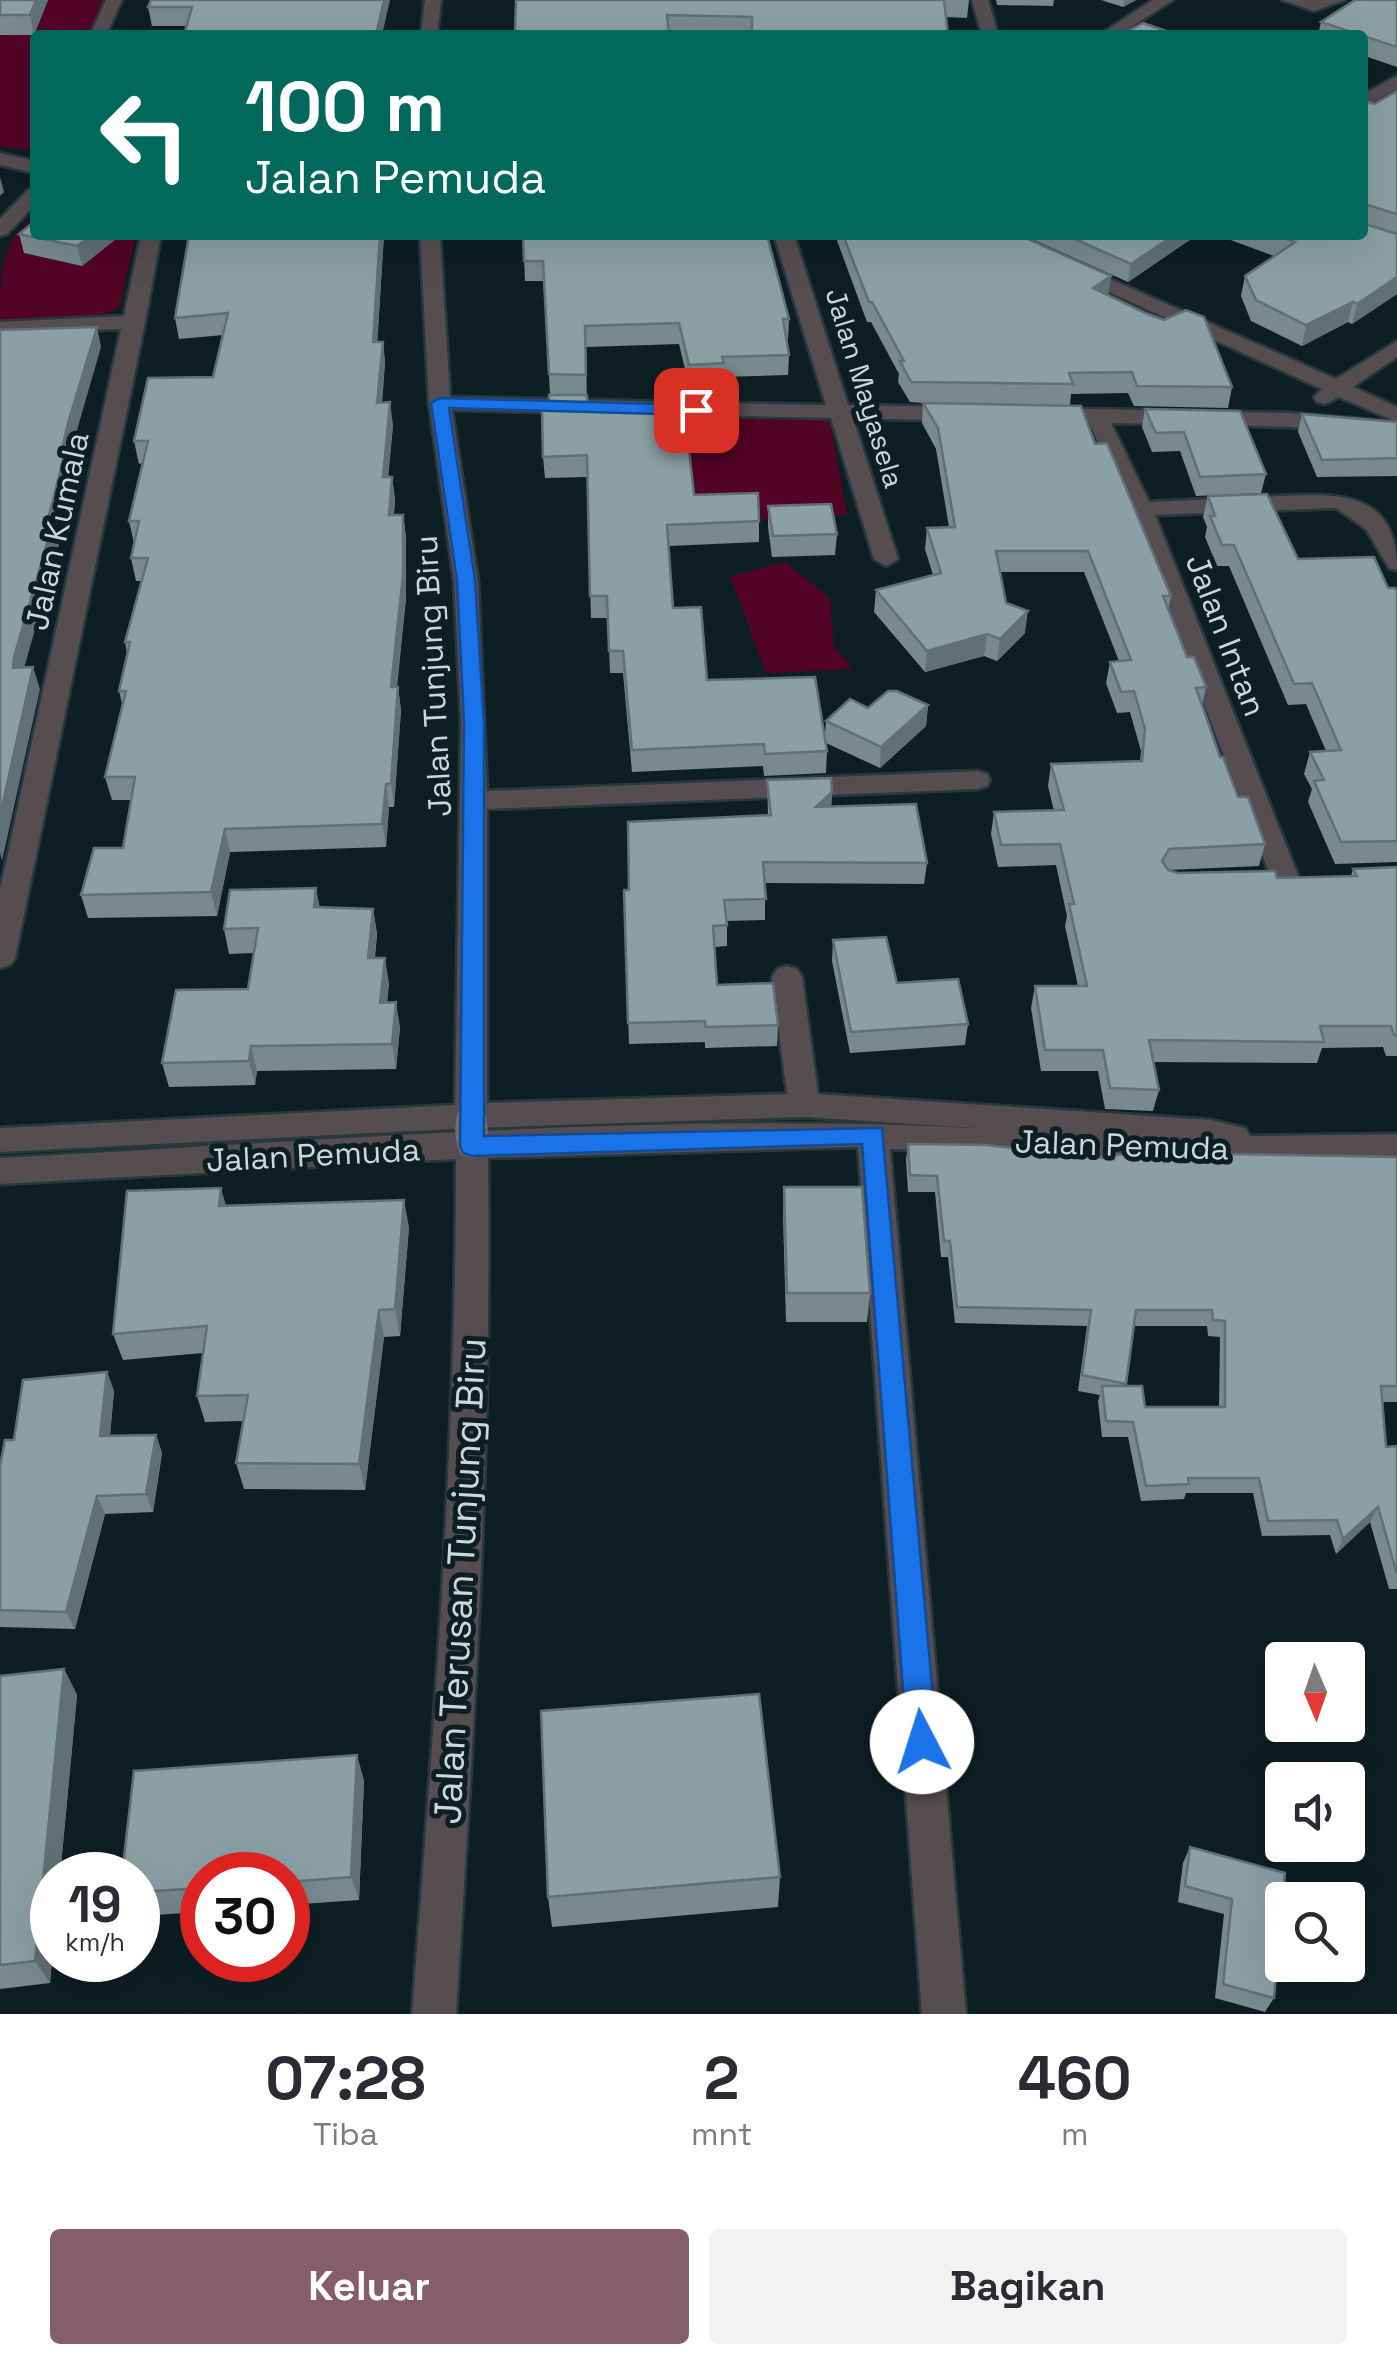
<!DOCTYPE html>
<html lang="id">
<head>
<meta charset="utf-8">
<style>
	body { margin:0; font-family:"Space Grotesk",sans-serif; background:#f2f2f3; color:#2b2b33; height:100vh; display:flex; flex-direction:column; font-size:38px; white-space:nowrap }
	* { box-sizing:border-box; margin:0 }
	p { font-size:32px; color:#7c7c81 }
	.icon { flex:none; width:55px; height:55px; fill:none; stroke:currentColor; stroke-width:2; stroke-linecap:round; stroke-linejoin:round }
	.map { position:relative; height:2014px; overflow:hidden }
	.panel { display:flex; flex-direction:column; background:#fff; flex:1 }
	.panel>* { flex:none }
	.guide { position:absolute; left:30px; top:30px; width:1338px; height:210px; border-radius:10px; box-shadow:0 10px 40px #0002; background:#00695c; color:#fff; overflow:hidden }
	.needle { width:65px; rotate:178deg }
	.controls { position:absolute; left:1265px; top:1642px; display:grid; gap:20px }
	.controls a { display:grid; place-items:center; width:100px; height:100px; border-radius:10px; background:#fff; box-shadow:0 10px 40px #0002; font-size:50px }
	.speed { position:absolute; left:30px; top:1852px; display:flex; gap:20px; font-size:50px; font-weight:700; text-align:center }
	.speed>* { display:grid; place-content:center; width:130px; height:130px; border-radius:50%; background:#fff; box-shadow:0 10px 40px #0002; line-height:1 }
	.speed small { font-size:25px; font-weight:400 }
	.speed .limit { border:15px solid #d22; background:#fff; color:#111 }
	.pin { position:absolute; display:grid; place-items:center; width:85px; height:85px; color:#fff; margin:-42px; border-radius:20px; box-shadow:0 5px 15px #0006 }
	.me { position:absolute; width:110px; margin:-55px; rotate:355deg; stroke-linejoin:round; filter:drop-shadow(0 0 8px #0008) }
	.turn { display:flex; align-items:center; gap:35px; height:210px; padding:0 50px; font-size:45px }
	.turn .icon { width:130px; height:130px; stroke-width:2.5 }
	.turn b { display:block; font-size:70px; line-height:85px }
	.eta { display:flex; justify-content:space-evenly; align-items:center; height:170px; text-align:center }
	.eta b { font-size:60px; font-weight:800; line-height:70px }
	.action { display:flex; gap:20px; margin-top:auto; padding:20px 50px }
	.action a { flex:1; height:115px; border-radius:10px; background:#855d6b; color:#fff; font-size:40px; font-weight:800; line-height:115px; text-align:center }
	.action a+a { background:#f2f2f3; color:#2b2b33 }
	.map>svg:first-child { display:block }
	.green { fill:#520424 }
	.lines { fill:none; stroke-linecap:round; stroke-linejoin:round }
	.street-casing { stroke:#28393d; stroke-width:5 }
	.secondary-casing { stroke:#28393d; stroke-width:5 }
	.street { fill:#554d4f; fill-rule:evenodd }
	.secondary { fill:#76696b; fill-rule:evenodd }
	.wall { fill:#788a8e; fill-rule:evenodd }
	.shaded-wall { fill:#617074 }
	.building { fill:#8ba0a5; stroke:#617074; stroke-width:2.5 }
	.route { fill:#1a73e8; stroke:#114b97; stroke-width:2.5 }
	.labels { text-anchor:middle; stroke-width:10; stroke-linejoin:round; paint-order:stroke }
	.far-street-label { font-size:28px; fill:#ccd7da; stroke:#0d1f23 }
	.street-label { font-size:32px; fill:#ccd7da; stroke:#0d1f23 }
	.near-street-label { font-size:38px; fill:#ccd7da; stroke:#0d1f23 }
</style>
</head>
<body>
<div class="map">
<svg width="1397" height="2014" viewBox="0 0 1397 2014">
	<rect width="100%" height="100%" fill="#0d1f23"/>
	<g class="green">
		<path d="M0,0H107L92,35H35V151L0,147Z"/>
		<path d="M35,215V235H136L120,306C95,325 32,319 0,320C0,274 0,244 35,215Z"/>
		<path d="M672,411L828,413L847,515L703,523Z"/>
		<path d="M786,562L830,599L834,647L853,669L766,673L730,576Z"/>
	</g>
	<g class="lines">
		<g class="street-casing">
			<g id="street">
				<path d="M106,0H122L106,35H90Z"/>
				<path d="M425,0H441L437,35H421Z"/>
				<path d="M972,0H988L998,35H982Z"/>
				<path d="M1153,0H1173L1119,35H1099Z"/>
				<path d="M1282,0H1345L1314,11Z"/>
				<path d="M1397,76V89L1362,108V95Z"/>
				<path d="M0,153L35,161V173L0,165Z"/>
				<path d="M35,188V205L7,234L0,236V219L28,190Z"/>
				<path d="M141,235H161L145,322L15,958L10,965L0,968V890L121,329L0,334V322L124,316Z"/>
				<path d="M420,235H440L450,397L826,405L774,235H794L848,405L962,407L973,414L962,421L853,418L898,559L886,566L874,559L831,418L452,410L478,581L487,791L977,771L987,774L990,780L987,786L977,789L487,809V1103L787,1094L772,977L777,969L787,966L797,969L802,977L818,1094L1211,1120L1245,1128L1250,1136L1397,1134V1158H1271L1217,1165L890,1149L966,2014H922L858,1147L488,1158C492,1444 474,1729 456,2014H412C434,1729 456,1445 456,1159L0,1184V1158C324,1141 651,1112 975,1128L804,1117L471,1128L0,1152V1128L455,1105L461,723L454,581L429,403Z"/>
				<path d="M1072,262L1336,379L1397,341V357L1353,387L1397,407V422L1339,397L1325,404L1317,402L1314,397L1322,389L1065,272V264Z"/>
				<path d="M1043,408L1289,413L1397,422V436L1289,427L1111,423L1149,502C1185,500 1222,499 1258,497C1323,495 1397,481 1397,570L1389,568L1366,529L1336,508L1155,515L1299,878L1295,885H1275L1271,878L1129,509L1089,423L1035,420L1032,415L1035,410Z"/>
			</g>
		</g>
		<g class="secondary-casing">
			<path id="secondary" d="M471,1104L482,1107C489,1121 490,1141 483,1155L472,1158L461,1155C454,1141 453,1121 460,1107Z"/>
		</g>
		<use href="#street" class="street"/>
		<use href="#secondary" class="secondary"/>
	</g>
	<g class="wall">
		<path d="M0,0H48L34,35H0Z"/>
		<path d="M151,0L382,35L187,26H152L148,7Z"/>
		<path d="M516,0H969L967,18L946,17L948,35L669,33Z"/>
		<path d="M996,0H1054L1053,6L997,5Z"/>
		<path d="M1101,0H1136L1123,7Z"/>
		<path d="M1397,0V67L1362,55V35H1318L1321,22Z"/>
		<path d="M1397,91V294L1352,324L1348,322L1302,346L1251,321L1241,296L1245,276L1274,256L1217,235H1362L1374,104Z"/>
		<path d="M19,234L117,238L82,266L24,253Z"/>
		<path d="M189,235H384L377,342H383L385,363L382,403L393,425L388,477H392L395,499L394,515H403L406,537V598L397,687H398L401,710L394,807H389L386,847L230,852L217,916L88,918L81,895L123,848L131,800H112L105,777L122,704L119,691L127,653L125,642L141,581H136L131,558L134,543L129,521L142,463L139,464L134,441L213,377L223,335L179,339L175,318Z"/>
		<path d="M523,235L789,319L788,339H787L789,355L788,375L724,377V384L689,386L679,344L586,347L587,409L694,495L759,521V542L669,546L673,608L707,680L825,735L826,721L868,708L928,705L926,726L880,768L826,743L827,751L826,773L764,776L763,766L632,772L623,673H610L608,618H591L587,477L545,478L543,457L550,395L544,281H525Z"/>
		<path d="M835,235H1019L1111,276L1108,295L1232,387L1228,408L1134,406L1128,393L1071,394L1070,405L1095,444L1171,596L1168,610L1187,657L1206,687L1202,706L1220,757L1238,797L1265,844L1259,866L1168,870L1178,873L1277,878L1351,876L1353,869L1397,867V1056H1386L1383,1047L1322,1048L1317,1063L1153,1062L1159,1090L1153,1111L1105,1109L1098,1071H1041L1031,1008L1035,986H1078L1065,926L1067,916L1056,865L998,867L991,834L994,812L1054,811L1048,786L1051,764L1140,761L1141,751L1130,712L1117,713L1106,683L1110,662L1119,661L1084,572H1000L1006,603L1025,633L997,661L984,656L925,672L874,612L876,590L933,575L925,549L927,528L949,527L936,449L922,423L923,403L910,402L898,382L899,374L871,322H867Z"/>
		<path d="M1023,235H1197L1128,282Z"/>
		<path d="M1145,409L1266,474L1261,493L1196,496L1180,451L1152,452L1142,427Z"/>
		<path d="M1302,414L1397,422V476L1317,477L1298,432Z"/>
		<path d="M1208,496L1298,559L1397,591V862L1335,864L1308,802L1312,789L1304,774L1310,752L1326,751L1306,704L1288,705L1229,566H1217L1205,537L1207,527L1203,517Z"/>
		<path d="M768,506L837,534L835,555L772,557L768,527Z"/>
		<path d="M767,780L832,792L831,807L927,863L924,884L765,883V920L727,921V946L715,947L717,985L778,1025L777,1046L705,1048V1042L629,1044L624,890H629L768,815Z"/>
		<path d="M320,907L373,909L377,934L375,958L389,983L387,1003L400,1027L396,1069L257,1071L255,1085L169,1087L162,1063L248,989L254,953L229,954L224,929Z"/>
		<path d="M833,940L897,983L968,1024L965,1045L850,1053L832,961Z"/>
		<path d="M908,1144L1113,1159L1114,1155L1397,1157V1402H1382L1386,1447L1397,1446V1589H1389L1370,1522L1336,1554L1330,1535L1262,1536L1253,1493H1186L1184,1499L1141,1501L1128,1437H1102L1098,1401L1100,1395L1078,1391L1087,1326L955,1323L948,1257H941L935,1192H908L906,1160ZM1134,1326H1207L1208,1336L1220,1337L1219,1407H1145L1126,1386Z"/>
		<path d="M784,1187L870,1293L867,1322H786L783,1217Z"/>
		<path d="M226,1206L409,1227L400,1336L384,1337L365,1490L244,1489L236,1463L243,1421L205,1422L197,1396L203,1353L123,1360L113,1334Z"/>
		<path d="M107,1372L114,1391L110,1436L156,1435L162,1453L153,1512L105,1514L75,1629L0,1627V1466L14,1440Z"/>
		<path d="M64,1669L77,1695L50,1983L0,1989V1676Z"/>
		<path d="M364,1780L359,1900L288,1905V1875H202V1912L138,1916V1875Z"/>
		<path d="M1190,1847L1285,1873L1274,1998L1265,2012L1215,1998L1224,1914L1178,1902L1183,1863Z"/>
		<path d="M780,1877L778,1907L552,1927L548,1897Z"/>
	</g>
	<g class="shaded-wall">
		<path d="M36,0H48L34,35L30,15Z"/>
		<path d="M384,0H390L382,35H376Z"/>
		<path d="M1124,0H1136L1123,7Z"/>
		<path d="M0,177L4,192L0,196Z"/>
		<path d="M1368,205L1363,224L1362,225V209Z"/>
		<path d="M92,235H116L117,238L82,266L77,246Z"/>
		<path d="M380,235H384L376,364L373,342Z"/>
		<path d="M1174,235H1197L1128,282L1131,264Z"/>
		<path d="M1111,276L1108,296L1093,288Z"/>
		<path d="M1397,277V294L1352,324L1357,304Z"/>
		<path d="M1353,302L1348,322L1302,346L1306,325Z"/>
		<path d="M97,327L101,347L73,444L70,458L72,466L56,529L60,541L21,679L13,668L14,657L48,519L68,423Z"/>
		<path d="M383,342L385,363L380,425L377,403Z"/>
		<path d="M390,402L393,425L386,500L383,477Z"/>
		<path d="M392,477L395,499L392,538L389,515Z"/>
		<path d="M403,515L406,537V598L394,710L391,687Z"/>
		<path d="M1028,611L1025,633L997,661L1000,639Z"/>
		<path d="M987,634L984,656L925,672L927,651Z"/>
		<path d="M33,667L40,689L2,861L0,853V816Z"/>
		<path d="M398,687L401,710L394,807L391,783Z"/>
		<path d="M928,705L926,726L880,768L881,747Z"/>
		<path d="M386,784L389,807L386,847L382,824Z"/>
		<path d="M832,792L831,813L816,807Z"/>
		<path d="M225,829L230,852L217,916L211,892Z"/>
		<path d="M316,888L321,913L314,907Z"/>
		<path d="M373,909L377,934L372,983L368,958Z"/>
		<path d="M385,958L389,983L384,1027L380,1003Z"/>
		<path d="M396,1002L400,1027L396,1069L392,1044Z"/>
		<path d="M251,1046L257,1071L255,1085L249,1061Z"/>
		<path d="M221,1188L229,1216L219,1206Z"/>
		<path d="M404,1200L409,1227L400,1336L395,1309Z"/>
		<path d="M379,1310L384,1337L365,1490L359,1464Z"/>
		<path d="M107,1372L114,1391L108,1455L100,1436Z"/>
		<path d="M156,1435L162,1453L153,1512L146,1494Z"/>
		<path d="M97,1496L105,1514L75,1629L66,1612Z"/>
		<path d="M1378,1507L1370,1522L1336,1554L1343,1539Z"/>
		<path d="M64,1669L77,1695L60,1875H52V1958L50,1983L35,1961Z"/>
		<path d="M357,1755L364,1780L359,1900L351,1877Z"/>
	</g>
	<g class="building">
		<path d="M0,0H36L30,15H0Z"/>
		<path d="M151,0H384L376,35H184L192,7H148Z"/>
		<path d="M516,0H944L948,35H752V17L667,15L669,35H515Z"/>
		<path d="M1355,0H1397V47L1321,22Z"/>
		<path d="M1143,23L1178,35H1120Z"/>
		<path d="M1397,91V214L1368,205L1362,209V100L1374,104Z"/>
		<path d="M35,221V235H92L77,246L19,234Z"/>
		<path d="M1362,223L1397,234V277L1357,304L1353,302L1306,325L1256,300L1245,276L1295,242L1275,235H1362Z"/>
		<path d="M189,235H380L373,342H383L377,403L390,402L383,477H392L389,515H403V575L391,687H398L391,783L386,784L382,824L225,829L211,892L81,895L94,848H123L135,777H105L126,691H119L130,642H125L148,558H131L139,521H129L148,441H134L148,378L213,377L228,313L175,318Z"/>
		<path d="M523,235H759V237L767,235L789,319H783L789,355L722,357L724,363L689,365L679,323L585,326L586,375L549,374L543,261H524Z"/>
		<path d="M843,235H1019L1111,276L1093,288L1145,313L1164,320L1186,310L1204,317L1232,387L1137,386L1132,372L1069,373L1073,384L911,382L900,361H904L872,302H869Z"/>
		<path d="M1066,235H1174L1131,264Z"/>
		<path d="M97,327L68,423L63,445H67L48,519H54L14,657L13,668L33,667L0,816V330Z"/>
		<path d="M549,395H587V409L684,405L694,495L758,493L759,521L667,525L673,608L701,607L707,680L815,677L827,751L765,754L764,744L632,750L623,651H609L607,596H590L587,455L543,457L542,410H549Z"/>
		<path d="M923,403L1081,406L1095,444L1107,443L1171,596H1163L1187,657H1194L1206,687L1196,688L1220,757H1223L1238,797H1248L1265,844L1169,849L1162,861L1168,870L1178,873L1275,871L1277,878L1357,876L1353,869L1397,867V1035H1394L1391,1026H1320L1324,1042L1149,1040L1159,1090L1110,1088L1103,1050H1045L1035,986H1087L1069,904H1074L1060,844L1001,845L994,812L1064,810L1051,764L1142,761L1145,729L1134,691L1121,692L1110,662L1131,660L1088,551H996L1006,603L1028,611L1000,639L987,634L927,651L876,590L941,573L927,528L955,527L938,428Z"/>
		<path d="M1145,409L1240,411L1266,474L1200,477L1184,432L1156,433Z"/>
		<path d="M1302,414L1397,422V458L1322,460Z"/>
		<path d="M1267,494L1298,559L1374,557L1388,588H1395L1397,591V841L1341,842L1314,781L1324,780L1310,752L1341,750L1312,683L1294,684L1234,545H1222L1210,516H1215L1208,496Z"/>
		<path d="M831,504L837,534L773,536L768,506Z"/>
		<path d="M888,691H897L928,705L881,747L826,721L850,699L868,708Z"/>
		<path d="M831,778L832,792L816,807L916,804L927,863L763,862L766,899L724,900L727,925L713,926L717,985L773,983L778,1025L705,1027V1021L628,1023L624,890H629L628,822L771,815L767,780Z"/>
		<path d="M316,888L314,907L373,909L368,958H385L380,1003L396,1002L392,1044L251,1046L249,1061L162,1063L176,990L248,989L258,928L224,929L230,890Z"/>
		<path d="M886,937L897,983L958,979L968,1024L851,1032L833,940Z"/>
		<path d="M908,1144L986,1145L1114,1159V1155L1163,1153L1397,1157V1386H1381L1386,1447L1397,1446V1574L1378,1507L1343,1539L1337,1520L1268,1521L1259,1478H1188L1189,1484L1146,1486L1133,1422L1106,1421L1102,1386H1142L1145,1407H1225V1321L1213,1320L1212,1310H1136L1126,1384L1082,1375L1091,1310L957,1307L950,1241H944L937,1176L910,1175Z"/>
		<path d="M784,1187H862L870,1293H787Z"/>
		<path d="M221,1188L219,1206L404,1200L395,1309L379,1310L359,1464L236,1463L248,1395L197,1396L207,1326L113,1334L127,1191Z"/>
		<path d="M107,1372L100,1436L156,1435L146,1494L97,1496L66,1612L0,1610V1466L5,1440H14L23,1380Z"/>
		<path d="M64,1669L35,1961L0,1965V1676Z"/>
		<path d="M759,1694L780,1877L548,1897L541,1711Z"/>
		<path d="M357,1755L351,1877L288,1882V1875H202V1888L138,1892V1875H122L134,1771Z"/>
		<path d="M1190,1847L1285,1873L1274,1998L1223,1984L1232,1899L1185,1886Z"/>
	</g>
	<path class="route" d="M440,398L696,405L704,410L696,415L449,408L475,580L484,723V1136L882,1128L937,1742L933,1752L922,1757L911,1752L907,1742L862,1144L472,1156L463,1153L460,1146L464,723L457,580L431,403Z"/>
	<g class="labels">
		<g class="far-street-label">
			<text transform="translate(865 388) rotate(73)" y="10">Jalan Mayasela</text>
		</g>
		<g class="street-label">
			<text transform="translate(57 531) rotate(-78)" y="11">Jalan Kumala</text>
			<text transform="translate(1226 635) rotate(69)" y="11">Jalan Intan</text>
			<text transform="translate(433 676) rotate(-93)" y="11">Jalan Tunjung Biru</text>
			<text transform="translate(1122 1145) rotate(2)" y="11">Jalan Pemuda</text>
			<text transform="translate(313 1155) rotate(-3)" y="11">Jalan Pemuda</text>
		</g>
		<g class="near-street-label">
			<text transform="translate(460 1581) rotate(-87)" y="13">Jalan Terusan Tunjung Biru</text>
		</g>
	</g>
</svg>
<div class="controls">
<a><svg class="needle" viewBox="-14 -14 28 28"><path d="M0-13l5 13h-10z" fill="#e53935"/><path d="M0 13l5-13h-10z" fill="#7c7c81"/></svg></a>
<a><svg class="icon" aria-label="sound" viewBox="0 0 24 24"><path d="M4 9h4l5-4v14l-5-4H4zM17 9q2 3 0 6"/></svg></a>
<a><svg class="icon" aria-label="search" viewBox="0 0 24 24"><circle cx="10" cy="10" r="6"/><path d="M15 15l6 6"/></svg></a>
</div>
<div class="speed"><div>19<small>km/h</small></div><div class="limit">30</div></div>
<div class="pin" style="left:696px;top:410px;background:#d93025"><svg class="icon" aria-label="arrive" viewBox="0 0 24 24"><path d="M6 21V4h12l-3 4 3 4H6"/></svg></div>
<svg class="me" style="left:922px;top:1742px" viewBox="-20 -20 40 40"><circle r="19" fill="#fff"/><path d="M0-13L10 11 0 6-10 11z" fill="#1a73e8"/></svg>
<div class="guide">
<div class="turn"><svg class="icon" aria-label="left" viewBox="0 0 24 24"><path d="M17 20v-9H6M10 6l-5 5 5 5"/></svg><div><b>100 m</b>Jalan Pemuda</div></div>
</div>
</div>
<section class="panel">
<div class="eta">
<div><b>07:28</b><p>Tiba</p></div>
<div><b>2</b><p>mnt</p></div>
<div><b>460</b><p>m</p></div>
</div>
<div class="action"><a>Keluar</a><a>Bagikan</a></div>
</section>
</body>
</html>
